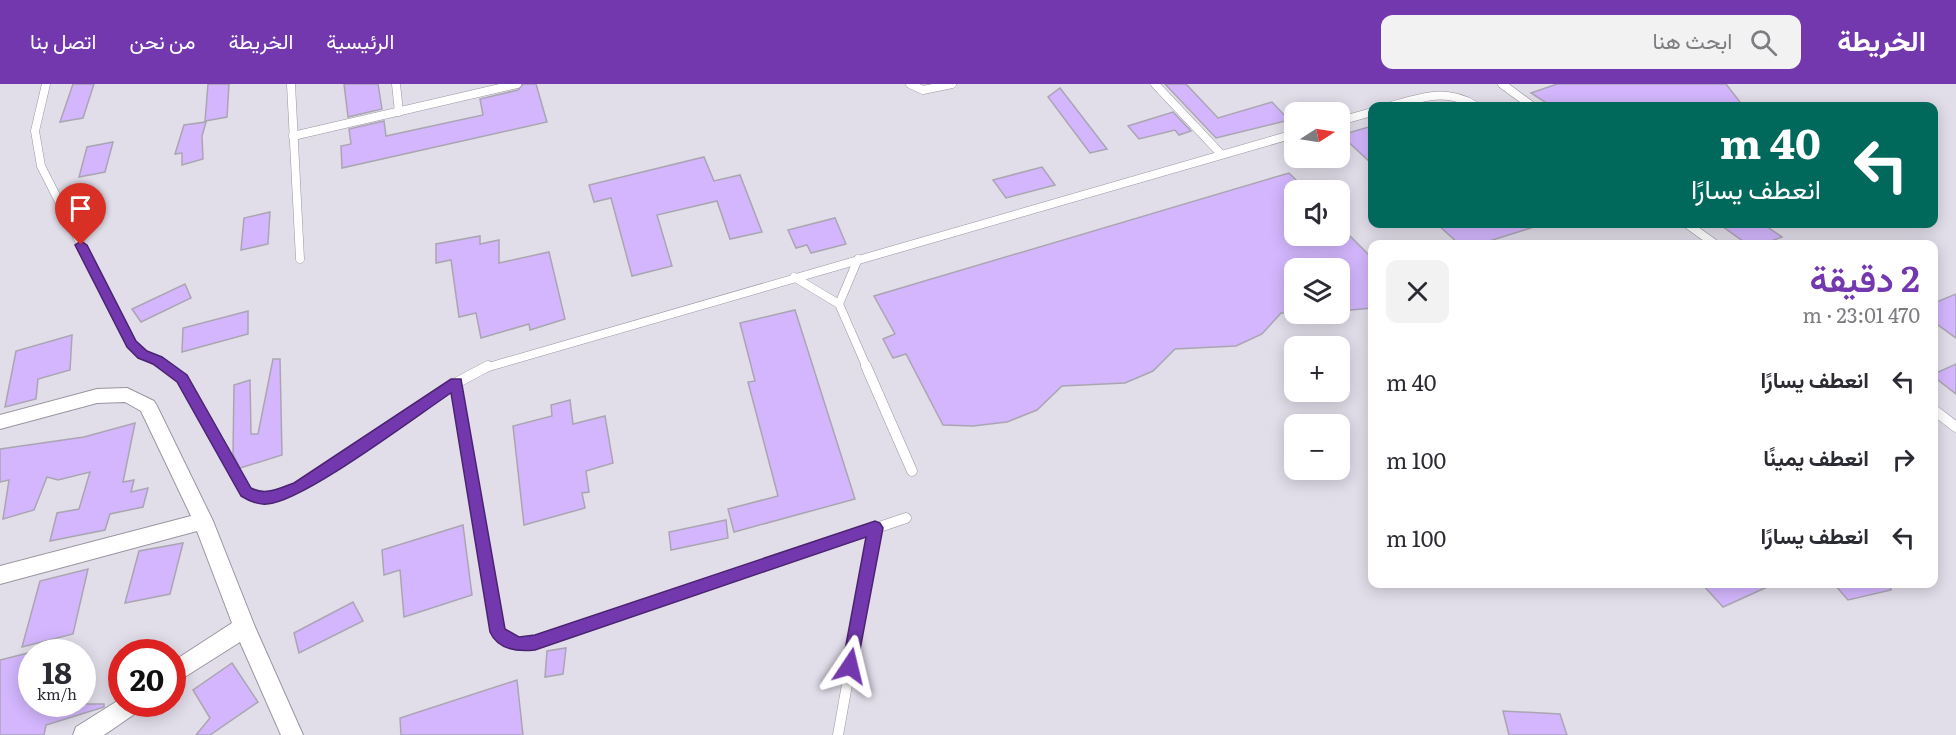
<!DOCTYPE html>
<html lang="ar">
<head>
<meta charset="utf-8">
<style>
	body { margin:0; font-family:Literata,Vazirmatn,serif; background:#f2f2f3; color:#2b2b33; direction:rtl; height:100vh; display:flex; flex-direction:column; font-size:22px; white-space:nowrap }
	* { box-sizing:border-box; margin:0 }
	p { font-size:20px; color:#7c7c81 }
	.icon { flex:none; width:33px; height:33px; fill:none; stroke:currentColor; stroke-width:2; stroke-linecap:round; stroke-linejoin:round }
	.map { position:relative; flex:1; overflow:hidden; direction:ltr }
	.drawer { position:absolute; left:1368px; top:156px; width:570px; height:348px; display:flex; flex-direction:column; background:#fff; border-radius:12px; box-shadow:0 3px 15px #0003; direction:rtl }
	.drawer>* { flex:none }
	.guide { position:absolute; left:1368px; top:18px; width:570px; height:126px; border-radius:12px; box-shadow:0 3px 15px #0003; direction:rtl; background:#00695c; color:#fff; overflow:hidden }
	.needle { width:39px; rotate:78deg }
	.fabs { position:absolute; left:1284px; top:18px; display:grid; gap:12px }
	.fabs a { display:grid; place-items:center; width:66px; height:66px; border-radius:12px; background:#fff; box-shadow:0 3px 15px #0003; font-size:30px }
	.speed { position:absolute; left:18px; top:555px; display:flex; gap:12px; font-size:30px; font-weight:700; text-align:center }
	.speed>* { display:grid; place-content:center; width:78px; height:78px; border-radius:50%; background:#fff; box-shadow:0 3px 15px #0003; line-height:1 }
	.speed small { font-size:15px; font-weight:400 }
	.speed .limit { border:9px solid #d22; background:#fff; color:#111 }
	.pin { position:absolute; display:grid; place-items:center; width:51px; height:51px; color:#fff; margin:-62px -26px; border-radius:50% 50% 50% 0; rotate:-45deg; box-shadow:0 0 6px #0007 }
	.pin .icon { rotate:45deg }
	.me { position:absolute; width:66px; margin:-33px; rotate:10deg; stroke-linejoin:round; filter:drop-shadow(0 0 4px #0008) }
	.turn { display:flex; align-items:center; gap:21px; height:126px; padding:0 18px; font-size:27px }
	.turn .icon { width:78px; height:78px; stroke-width:2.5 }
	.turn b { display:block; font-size:42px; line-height:51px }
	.round { display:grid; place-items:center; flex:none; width:63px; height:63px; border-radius:12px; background:#f2f2f3 }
	.overview { display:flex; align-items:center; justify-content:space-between; height:102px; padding:0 18px }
	h1 { font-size:36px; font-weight:600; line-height:45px; color:#7438ae }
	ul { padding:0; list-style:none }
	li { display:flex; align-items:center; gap:18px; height:78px; padding:0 18px }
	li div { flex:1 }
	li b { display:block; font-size:22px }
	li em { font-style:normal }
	header { display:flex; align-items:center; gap:36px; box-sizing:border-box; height:84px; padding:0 30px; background:#7438ae; color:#fff }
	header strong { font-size:28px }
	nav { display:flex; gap:33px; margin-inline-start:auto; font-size:21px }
	.search { width:420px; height:54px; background:#f2f2f3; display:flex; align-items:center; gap:15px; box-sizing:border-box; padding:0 21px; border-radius:12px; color:#7c7c81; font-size:22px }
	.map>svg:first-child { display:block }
	.building { fill:#d3b6fd; stroke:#aaa6b1; stroke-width:1.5 }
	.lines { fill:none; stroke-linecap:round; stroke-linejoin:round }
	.service-far1-casing { stroke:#9a96a0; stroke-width:9 }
	.service-casing { stroke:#9a96a0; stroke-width:11 }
	.minor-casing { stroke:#9a96a0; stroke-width:2 }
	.service-far1 { stroke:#fff; stroke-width:8 }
	.service { stroke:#fff; stroke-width:10 }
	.minor { fill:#fff; fill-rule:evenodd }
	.route { fill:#7438ae; stroke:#4b2471; stroke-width:1.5 }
</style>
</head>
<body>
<header>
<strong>الخريطة</strong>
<div class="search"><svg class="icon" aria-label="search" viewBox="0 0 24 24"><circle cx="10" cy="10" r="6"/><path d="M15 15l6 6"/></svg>ابحث هنا</div>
<nav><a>الرئيسية</a><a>الخريطة</a><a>من نحن</a><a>اتصل بنا</a></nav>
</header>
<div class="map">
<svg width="1956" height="651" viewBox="0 0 1956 651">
	<rect width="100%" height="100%" fill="#e1dde9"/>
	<g class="building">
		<path d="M73,0H94L83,34L60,38Z"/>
		<path d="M208,0H229L227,33L205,37Z"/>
		<path d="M344,0H378L382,25L348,33Z"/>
		<path d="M523,0H536L547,38L342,84L341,62L351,60L349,45L384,37L386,52L483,31L480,15L518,6Z"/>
		<path d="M1165,0H1186L1218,34L1272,18L1289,36L1216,54Z"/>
		<path d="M1557,0H1726L1743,22H1551L1531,9Z"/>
		<path d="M1060,4L1107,65L1090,69L1048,13Z"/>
		<path d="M1173,28L1191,47L1179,51L1175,46L1139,55L1128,42Z"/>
		<path d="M206,38L202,52L203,75L182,81V69L175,70L184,41Z"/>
		<path d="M1372,42V80L1341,51Z"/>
		<path d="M113,58L105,88L79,93L87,63Z"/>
		<path d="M704,73L714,97L740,91L762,148L730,155L717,117L657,131L672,182L632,192L611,114L594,118L589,101Z"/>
		<path d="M1042,83L1055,101L1006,114L993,96Z"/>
		<path d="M1289,89L1306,106H1294V152H1350L1372,174V224L1340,227V184H1294V229H1281L1262,250L1236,262L1175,265L1153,287L1125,299L1062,302L1037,326L1007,338L973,342L943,341L906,270L893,274L883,255L895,250L874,212Z"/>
		<path d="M270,128L268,160L241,166L244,134Z"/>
		<path d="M835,134L846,160L811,169L807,161L796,164L788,146Z"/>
		<path d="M1437,140H1533L1534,143L1480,160H1459Z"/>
		<path d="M1719,140H1763L1782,153L1763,160H1747Z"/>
		<path d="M480,152V160L499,156V179L549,168L565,235L530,246L529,240L481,254L476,229L459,233L451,176L436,179V160Z"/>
		<path d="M185,200L191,214L141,238L132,225Z"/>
		<path d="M1956,210V254L1934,238V219Z"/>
		<path d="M795,226L855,415L734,448L728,425L778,412L748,298L755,297L740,239Z"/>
		<path d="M248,227V250L182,268L183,244Z"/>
		<path d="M72,251L70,286L38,295L36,315L5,323L16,267Z"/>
		<path d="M273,275H280L282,371L240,384L233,370L234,301L250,296L251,350H258Z"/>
		<path d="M1956,280V310L1934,293V290Z"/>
		<path d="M570,316L573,340L605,332L613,379L586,387L589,408L582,409L585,424L524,441L513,342L552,332L551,321Z"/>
		<path d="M135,339L123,398L134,396L131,408L148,404L143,423L110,430L105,446L50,457L57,429L79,425L90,388L58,396L47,393L34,426L3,435L9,396L0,398V365L84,353Z"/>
		<path d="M726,436L728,454L671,466L669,448Z"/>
		<path d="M463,441L472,511L404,533L400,486L384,491L382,466Z"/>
		<path d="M183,459L170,510L125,519L139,467Z"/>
		<path d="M88,485L73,550L22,563L40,497Z"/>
		<path d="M1702,500H1774L1723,523Z"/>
		<path d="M1834,500H1890L1891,506L1848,516Z"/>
		<path d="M353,518L363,537L299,569L294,549Z"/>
		<path d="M566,564L563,590L545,593L547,567Z"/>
		<path d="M32,568V620H104V623L46,641L44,651H0V576Z"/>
		<path d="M232,579L258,618L210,651H196L210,634L193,606Z"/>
		<path d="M517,596L523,651H401L400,634Z"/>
		<path d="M1503,627L1560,630L1567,651H1509Z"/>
	</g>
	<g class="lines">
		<g class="service-far1-casing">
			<g id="service-far1">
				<path d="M46,0L35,47L41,82L131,259L143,270L167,284"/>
				<path d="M291,0L300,175"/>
				<path d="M396,0L399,28"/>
				<path d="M910,0L923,6L952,0"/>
				<path d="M1155,0L1221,70"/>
				<path d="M1502,0L1532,22"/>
				<path d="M1391,22C1422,13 1446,4 1476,22"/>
				<path d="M1340,37L1372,28"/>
				<path d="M293,52L517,0"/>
				<path d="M1687,140L1715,160"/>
				<path d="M794,193L839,220L867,284"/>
				<path d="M839,220L858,175"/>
				<path d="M485,284L1294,50"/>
			</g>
		</g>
		<g class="service-casing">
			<g id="service">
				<path d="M165,282L182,295L246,408L255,413L268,414L299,403L456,299L488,282"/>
				<path d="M866,282L912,387"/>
				<path d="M456,299L498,548L515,558L535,559L906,434"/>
				<path d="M1934,326L1956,343"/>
				<path d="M838,651L875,444"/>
			</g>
		</g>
		<g class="minor-casing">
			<g id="minor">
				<path d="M127,304L154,317L157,322L213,437L255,543L303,651H281L240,558L172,601V578L232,539L197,447L0,500V482L191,432L141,327L125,318L97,319L0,345V331L97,305Z"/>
				<path d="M122,614V620H142L139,627L104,651H73L76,643Z"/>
			</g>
		</g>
		<use href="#service-far1" class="service-far1"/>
		<use href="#service" class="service"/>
		<use href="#minor" class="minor"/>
	</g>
	<path class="route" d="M81,157L87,161L136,257L147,267L162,273L187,291L251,404C266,412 279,404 294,399L451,295H461L505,545L519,553L535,551L875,437L880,439L883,444L856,587L850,589L845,587L842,582L866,453L535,566C517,568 498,566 490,548L451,309C415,333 303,418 267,420C257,421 249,417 241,412L177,298L153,280L138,274L127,263L75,161Z"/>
</svg>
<div class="fabs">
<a><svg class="needle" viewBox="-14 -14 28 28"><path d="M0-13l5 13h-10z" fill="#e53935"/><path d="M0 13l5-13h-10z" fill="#7c7c81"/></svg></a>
<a><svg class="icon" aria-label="sound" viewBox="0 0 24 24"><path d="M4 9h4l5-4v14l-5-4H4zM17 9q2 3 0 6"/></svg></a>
<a><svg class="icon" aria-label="layers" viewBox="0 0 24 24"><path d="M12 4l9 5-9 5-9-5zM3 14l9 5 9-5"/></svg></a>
<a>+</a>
<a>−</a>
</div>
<div class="speed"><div>18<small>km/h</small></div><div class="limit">20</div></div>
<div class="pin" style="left:81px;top:161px;background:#d93025"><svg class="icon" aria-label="arrive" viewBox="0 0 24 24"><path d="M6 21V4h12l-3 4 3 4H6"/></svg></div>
<svg class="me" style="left:850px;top:582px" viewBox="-20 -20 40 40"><path d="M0-17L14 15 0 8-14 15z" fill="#7438ae" stroke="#fff" stroke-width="4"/></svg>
<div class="guide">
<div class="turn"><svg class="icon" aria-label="left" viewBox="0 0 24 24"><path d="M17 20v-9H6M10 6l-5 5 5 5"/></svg><div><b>40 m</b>انعطف يسارًا</div></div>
</div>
<section class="drawer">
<div class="overview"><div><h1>2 دقيقة</h1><p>470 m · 23:01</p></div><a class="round"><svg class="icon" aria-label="close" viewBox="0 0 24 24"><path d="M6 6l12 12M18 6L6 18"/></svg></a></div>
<ul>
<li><svg class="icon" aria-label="left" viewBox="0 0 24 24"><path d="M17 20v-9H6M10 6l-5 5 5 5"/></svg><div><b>انعطف يسارًا</b></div><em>40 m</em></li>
<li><svg class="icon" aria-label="right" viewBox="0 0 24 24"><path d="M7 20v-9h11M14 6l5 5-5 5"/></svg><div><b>انعطف يمينًا</b></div><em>100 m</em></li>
<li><svg class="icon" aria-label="left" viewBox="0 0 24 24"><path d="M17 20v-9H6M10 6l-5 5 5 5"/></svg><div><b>انعطف يسارًا</b></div><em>100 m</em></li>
</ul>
</section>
</div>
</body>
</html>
